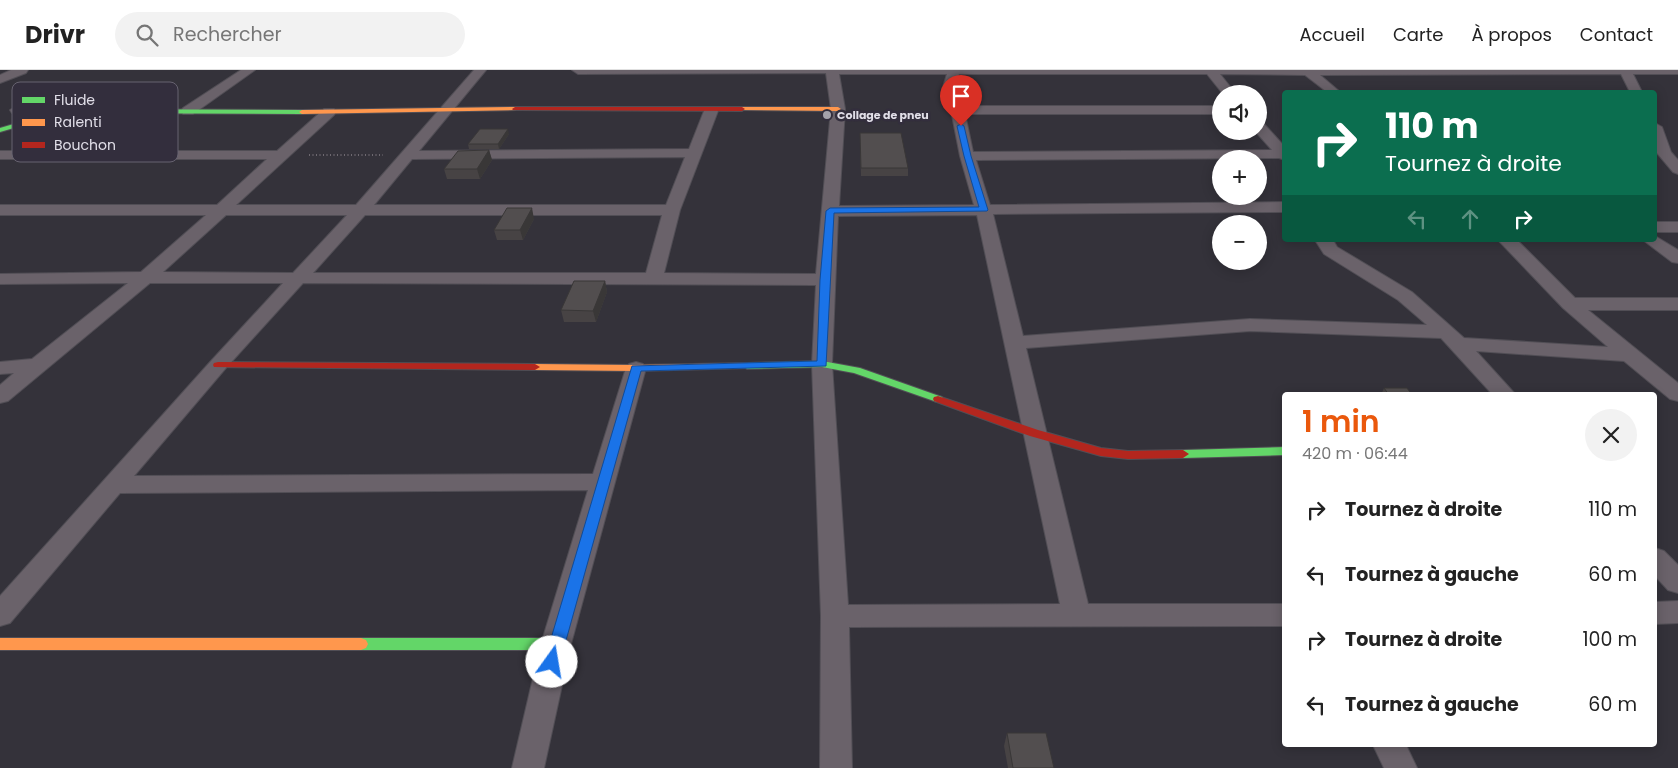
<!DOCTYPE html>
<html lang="fr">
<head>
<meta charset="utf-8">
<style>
	body { margin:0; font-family:Poppins,sans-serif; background:#f2f2f2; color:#222; height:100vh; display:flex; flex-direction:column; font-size:19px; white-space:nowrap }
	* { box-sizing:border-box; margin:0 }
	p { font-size:16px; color:#767676 }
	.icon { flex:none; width:28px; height:28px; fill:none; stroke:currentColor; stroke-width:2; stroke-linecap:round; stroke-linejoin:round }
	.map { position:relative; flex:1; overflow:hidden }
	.side { position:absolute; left:1282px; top:322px; width:375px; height:355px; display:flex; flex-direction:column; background:#fff; border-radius:5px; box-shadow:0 2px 12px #0003 }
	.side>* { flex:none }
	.guide { position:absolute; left:1282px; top:20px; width:375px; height:152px; border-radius:5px; box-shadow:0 2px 12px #0003; background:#0b6e4f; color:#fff; overflow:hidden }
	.controls { position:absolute; left:1212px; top:15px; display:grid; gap:10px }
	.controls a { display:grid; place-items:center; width:55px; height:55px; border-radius:50%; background:#fff; box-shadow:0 2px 12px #0003; font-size:25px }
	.pin { position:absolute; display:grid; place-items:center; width:42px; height:42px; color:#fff; margin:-51px -21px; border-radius:50% 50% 50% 0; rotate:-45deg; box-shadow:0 0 5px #0007 }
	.pin .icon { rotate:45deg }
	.me { position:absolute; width:55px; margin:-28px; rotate:13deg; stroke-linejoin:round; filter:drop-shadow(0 0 4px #0008) }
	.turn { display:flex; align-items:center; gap:18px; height:105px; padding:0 20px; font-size:22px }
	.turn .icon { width:65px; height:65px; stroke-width:2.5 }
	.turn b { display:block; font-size:35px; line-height:42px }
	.lanes { display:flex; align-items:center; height:48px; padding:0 20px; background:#0003; justify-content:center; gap:25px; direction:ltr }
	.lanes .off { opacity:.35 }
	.round { display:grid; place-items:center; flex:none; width:52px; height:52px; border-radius:26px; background:#f2f2f2 }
	.head { display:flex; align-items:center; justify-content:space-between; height:85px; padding:0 20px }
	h1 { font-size:30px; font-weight:600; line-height:38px; color:#ea580c }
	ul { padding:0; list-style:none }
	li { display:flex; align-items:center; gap:15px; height:65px; padding:0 20px }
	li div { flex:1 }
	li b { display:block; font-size:19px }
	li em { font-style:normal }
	header { display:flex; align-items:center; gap:30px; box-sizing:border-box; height:70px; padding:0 25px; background:#fff; border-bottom:1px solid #e0e0e0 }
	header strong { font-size:24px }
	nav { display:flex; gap:28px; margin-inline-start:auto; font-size:18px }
	.search { width:350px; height:45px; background:#f2f2f2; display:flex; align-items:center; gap:12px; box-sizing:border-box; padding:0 18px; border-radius:28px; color:#767676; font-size:19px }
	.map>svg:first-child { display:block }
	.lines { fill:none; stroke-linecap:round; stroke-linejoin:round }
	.street-casing { stroke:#514e55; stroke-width:2 }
	.fast-casing { stroke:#514e55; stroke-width:2 }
	.slow-casing { stroke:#514e55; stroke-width:2 }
	.jam-casing { stroke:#514e55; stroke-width:2 }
	.path { stroke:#6e6970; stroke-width:2; stroke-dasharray:1 2.5; stroke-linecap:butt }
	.street { fill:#6a626a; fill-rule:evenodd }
	.fast { fill:#63d668; fill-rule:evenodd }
	.slow { fill:#ff974d; fill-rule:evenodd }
	.jam { fill:#b3261e; fill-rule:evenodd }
	.wall { fill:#474344 }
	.shaded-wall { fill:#393737 }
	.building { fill:#524e4f; stroke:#393737 }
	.route { fill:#1a73e8; stroke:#114b97 }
	.poi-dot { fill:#a4a2ab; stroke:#332e3d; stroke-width:2 }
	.labels { text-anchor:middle; stroke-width:5; stroke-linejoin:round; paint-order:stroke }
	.far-poi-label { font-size:11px; font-weight:bold; fill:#e1dee8; stroke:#332e3d; text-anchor:start }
	.key { fill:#332e3d; stroke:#676370; stroke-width:1 }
	.key-label { font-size:14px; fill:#e1dee8 }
</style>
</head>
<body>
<header>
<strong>Drivr</strong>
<div class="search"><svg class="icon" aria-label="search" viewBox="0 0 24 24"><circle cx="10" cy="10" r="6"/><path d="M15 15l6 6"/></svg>Rechercher</div>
<nav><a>Accueil</a><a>Carte</a><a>À propos</a><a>Contact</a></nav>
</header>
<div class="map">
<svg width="1678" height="698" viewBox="0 0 1678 698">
	<rect width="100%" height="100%" fill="#34323a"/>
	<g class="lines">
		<g class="street-casing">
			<g id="street">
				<path d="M11,0H28L26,3L0,13V5Z"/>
				<path d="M241,0H255L193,44H183L181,41L183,38Z"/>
				<path d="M474,0H486L419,81L689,79L704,41L706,38H716L718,41L680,140L664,203L816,204L831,39L826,3L578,4L572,0H1678V4H1633L1642,22H1630L1621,4L1320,5L1340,22H1327L1305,5L1220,4L1236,24H1223L1207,4H959L954,20L963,36H1221V44H965L973,82L1272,80L1255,61H1259V53L1264,54L1285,77V90L1279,88L976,90L990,135L1285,132V142L993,144L1023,266L1250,249L1427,255L1398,230L1324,184L1315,170H1333L1337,177L1412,222L1464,268L1608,277L1563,238L1498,170H1517L1575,228H1678V240H1588L1678,313V331L1670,329L1624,291L1476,281L1516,325H1493L1441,268L1250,261L1026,278L1088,534H1285V556L849,557L852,698H820L821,546L812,294L816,215L303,213L225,299L134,406L593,404L626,298L629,294L636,292L643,294L646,298L571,574L544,698H512L541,574L588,420L120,423L10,553L0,556V526L211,291L283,213H150L8,331L0,333V315L14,303L0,304V292L32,289L128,213L0,214V204L141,202L206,145H0V135H217L267,89H0V81H277L324,39H334L336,42L334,45L236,135H356ZM839,4H947L942,20L951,40L960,86L974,135L839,136L845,39ZM685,87L666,135H374L412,89ZM226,145H347L293,203L163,202ZM365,145H662L646,203H313ZM977,145L1060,534L848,535L832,294L838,146Z"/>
				<path d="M17,36L65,37L72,41L65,45L12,43L10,40Z"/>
				<path d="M1655,53L1662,57L1671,82L1678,90V104L1673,102L1657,83Z"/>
				<rect x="1655" y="152" width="23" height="10"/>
				<path d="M1655,166L1678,180V193L1672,192L1643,170H1655Z"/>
				<path d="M1655,478L1664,481L1678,495V523L1668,520L1655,506Z"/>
				<path d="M1678,531V553L1655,554V532Z"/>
				<path d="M1373,675H1406L1417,698H1384Z"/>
			</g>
		</g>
		<g class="fast-casing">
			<g id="fast">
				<path d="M65,39L302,40L305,42L302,44L65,43L0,62V58Z"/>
				<path d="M822,291L860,298L942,327L943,329L938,332L934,331L854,303L822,297L747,299L742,296L747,293Z"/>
				<path d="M1285,377V385L1183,388L1177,384L1183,380Z"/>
				<path d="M361,568H556L561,570L563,574L561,578L556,580H361L356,578L354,574L356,570Z"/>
			</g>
		</g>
		<g class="slow-casing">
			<g id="slow">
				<path d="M515,37L518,39L517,40L302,44L299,42L302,40Z"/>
				<path d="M742,37H838L841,39L838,41L740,40V38Z"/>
				<path d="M747,293L752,296L751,298L636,301L535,300L530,297L535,294L636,295Z"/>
				<path d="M0,568H361L366,570L368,574L366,578L361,580H0Z"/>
			</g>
		</g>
		<g class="jam-casing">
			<g id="jam">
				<path d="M515,37H742L745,39L742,41L513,40L512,39Z"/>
				<path d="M218,292L535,294L540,297L535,300L214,297L213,295L214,293Z"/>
				<path d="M938,326L1038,360L1101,378L1128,381L1183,380L1189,384L1183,388L1128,389L1101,386L1030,366L934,331L933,329L934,327Z"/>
			</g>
		</g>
		<path class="path" d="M309,85H383"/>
		<use href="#street" class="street"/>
		<use href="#fast" class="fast"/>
		<use href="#slow" class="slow"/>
		<use href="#jam" class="jam"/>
	</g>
	<g class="wall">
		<path d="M509,64L499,79H469L468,74Z"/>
		<path d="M860,71L908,98V106H861Z"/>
		<path d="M489,80L492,90L480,109H447L444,99Z"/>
		<path d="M534,149L523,170H497L494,160Z"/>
		<path d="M605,211L607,222L596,252H564L561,240Z"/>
		<path d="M1384,318L1412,325H1381Z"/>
		<path d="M1007,663L1054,698H1008L1004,676Z"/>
	</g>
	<g class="shaded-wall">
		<path d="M508,59L509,64L499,79L498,74Z"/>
		<path d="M489,80L492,90L480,109L477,99Z"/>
		<path d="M532,138L534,149L523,170L520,160Z"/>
		<path d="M605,211L607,222L596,252L593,241Z"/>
	</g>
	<g class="building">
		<path d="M480,59H508L498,74H468Z"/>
		<path d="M860,63H901L908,98H861Z"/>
		<path d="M489,80L477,99H444L458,81Z"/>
		<path d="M507,138H532L520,160H494Z"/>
		<path d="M574,211H605L593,241L561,240Z"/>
		<path d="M1384,318H1407L1412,325H1389Z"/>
		<path d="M1007,663H1046L1054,698H1013Z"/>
	</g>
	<path class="route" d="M961,54L964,56L971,86L988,140L987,141L834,143L826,296L641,301L560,592L557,596L552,598L547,596L544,592L632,296L817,291L820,210L826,141L830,138L979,137L964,86L957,56Z"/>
	<circle class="poi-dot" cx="827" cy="45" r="5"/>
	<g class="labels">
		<g class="far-poi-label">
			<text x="837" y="49">Collage de pneu</text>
		</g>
	</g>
	<rect x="12" y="12" width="166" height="80" rx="8" class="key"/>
	<rect x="22" y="27" width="23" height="6" fill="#63d668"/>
	<rect x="22" y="49" width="23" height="7" fill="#ff974d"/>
	<rect x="22" y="72" width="23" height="6" fill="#b3261e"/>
	<g class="key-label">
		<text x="54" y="35">Fluide</text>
		<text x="54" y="57">Ralenti</text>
		<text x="54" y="80">Bouchon</text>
	</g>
</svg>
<div class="controls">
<a><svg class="icon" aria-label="sound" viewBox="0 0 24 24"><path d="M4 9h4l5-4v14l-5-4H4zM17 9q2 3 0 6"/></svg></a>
<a>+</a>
<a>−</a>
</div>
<div class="pin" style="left:961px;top:56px;background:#d93025"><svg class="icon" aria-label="arrive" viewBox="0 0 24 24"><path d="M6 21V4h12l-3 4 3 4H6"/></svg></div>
<svg class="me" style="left:552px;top:592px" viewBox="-20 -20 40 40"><circle r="19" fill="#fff"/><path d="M0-13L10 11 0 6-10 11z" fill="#1a73e8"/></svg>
<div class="guide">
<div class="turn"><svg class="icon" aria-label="right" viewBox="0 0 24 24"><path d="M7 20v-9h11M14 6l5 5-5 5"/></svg><div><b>110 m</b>Tournez à droite</div></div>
<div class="lanes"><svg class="icon off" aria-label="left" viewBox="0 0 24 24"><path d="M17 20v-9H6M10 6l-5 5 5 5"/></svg><svg class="icon off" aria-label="ahead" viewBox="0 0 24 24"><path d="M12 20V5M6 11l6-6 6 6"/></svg><svg class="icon" aria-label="right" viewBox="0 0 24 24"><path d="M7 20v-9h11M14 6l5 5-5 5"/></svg></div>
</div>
<section class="side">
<div class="head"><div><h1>1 min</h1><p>420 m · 06:44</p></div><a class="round"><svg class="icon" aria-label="close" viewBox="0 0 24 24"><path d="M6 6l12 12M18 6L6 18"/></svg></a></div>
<ul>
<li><svg class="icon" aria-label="right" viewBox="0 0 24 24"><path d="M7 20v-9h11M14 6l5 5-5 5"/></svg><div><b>Tournez à droite</b></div><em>110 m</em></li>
<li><svg class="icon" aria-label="left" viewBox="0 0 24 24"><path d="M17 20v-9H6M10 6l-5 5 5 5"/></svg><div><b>Tournez à gauche</b></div><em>60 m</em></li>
<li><svg class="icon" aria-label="right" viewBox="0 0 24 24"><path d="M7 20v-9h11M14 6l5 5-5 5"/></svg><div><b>Tournez à droite</b></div><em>100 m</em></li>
<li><svg class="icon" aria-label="left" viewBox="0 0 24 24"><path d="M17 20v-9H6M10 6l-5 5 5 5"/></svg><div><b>Tournez à gauche</b></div><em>60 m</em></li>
</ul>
</section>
</div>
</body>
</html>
